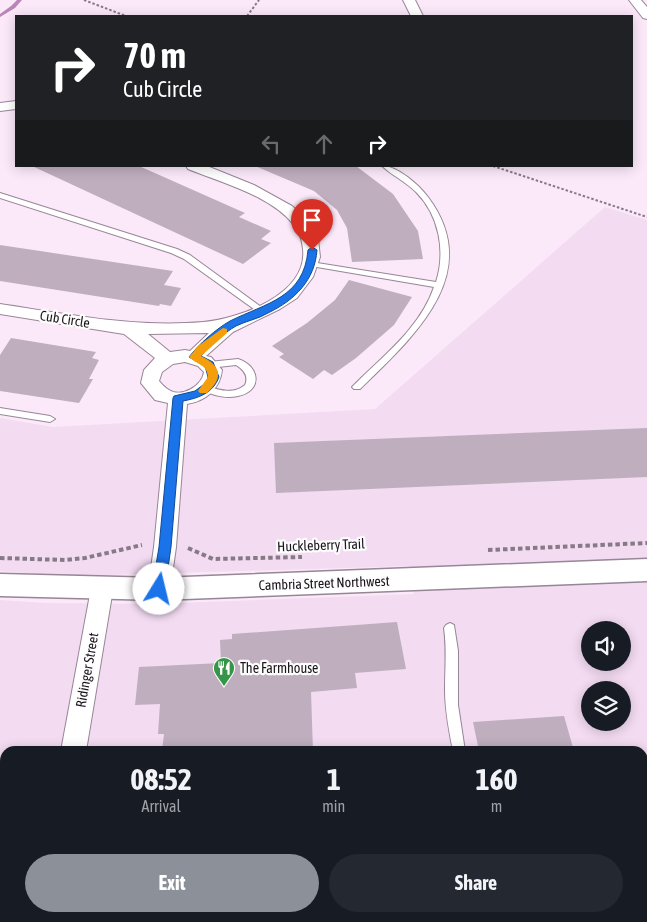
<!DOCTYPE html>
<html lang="en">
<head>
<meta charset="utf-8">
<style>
	body { margin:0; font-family:"Asap Condensed",sans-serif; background:#242831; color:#f1f3f6; height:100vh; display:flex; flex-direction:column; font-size:19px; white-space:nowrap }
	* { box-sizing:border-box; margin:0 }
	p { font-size:16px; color:#9ea1a6 }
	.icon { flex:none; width:28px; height:28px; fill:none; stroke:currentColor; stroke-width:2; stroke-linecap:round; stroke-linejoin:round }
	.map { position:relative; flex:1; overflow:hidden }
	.sheet { position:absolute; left:0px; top:746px; width:648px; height:176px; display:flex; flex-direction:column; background:#171b24; border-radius:15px 15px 0 0; box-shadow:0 2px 12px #0003 }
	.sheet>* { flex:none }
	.hud { position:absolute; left:15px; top:15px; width:618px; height:152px; border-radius:0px; box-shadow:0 2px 12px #0003; background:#202124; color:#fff; overflow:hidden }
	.controls { position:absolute; left:581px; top:621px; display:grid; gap:10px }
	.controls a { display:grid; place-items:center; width:50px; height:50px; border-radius:50%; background:#171b24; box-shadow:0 2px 12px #0003; font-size:25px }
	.pin { position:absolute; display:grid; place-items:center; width:42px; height:42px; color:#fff; margin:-51px -21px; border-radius:50% 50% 50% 0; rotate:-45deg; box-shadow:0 0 5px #0007 }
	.pin .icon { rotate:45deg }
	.me { position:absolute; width:55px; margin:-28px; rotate:9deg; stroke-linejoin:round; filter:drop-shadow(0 0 4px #0008) }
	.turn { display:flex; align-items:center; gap:18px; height:105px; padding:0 25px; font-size:22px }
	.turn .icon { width:65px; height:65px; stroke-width:2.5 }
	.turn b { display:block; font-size:35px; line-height:42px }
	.lanes { display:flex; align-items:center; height:48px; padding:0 25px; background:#0003; justify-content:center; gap:25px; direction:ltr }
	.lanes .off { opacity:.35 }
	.eta { display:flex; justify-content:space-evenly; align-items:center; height:85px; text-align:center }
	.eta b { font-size:30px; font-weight:700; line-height:35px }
	.action { display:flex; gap:10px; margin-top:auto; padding:10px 25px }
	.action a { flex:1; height:58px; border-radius:30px; background:#8c9099; color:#fff; font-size:20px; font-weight:700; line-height:58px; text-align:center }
	.action a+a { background:#242831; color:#f1f3f6 }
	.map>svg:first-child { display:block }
	.built { fill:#f3dbf2; fill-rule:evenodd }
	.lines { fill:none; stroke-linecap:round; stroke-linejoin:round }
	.stream { fill:#ba86b8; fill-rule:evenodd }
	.building { fill:#bfaebe }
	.service-casing { stroke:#978696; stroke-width:2 }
	.minor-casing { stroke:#978696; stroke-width:2 }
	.tertiary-casing { stroke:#978696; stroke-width:3 }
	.path-far1 { stroke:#857a85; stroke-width:2; stroke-dasharray:2.5 2; stroke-linecap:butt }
	.path { stroke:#857a85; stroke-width:4; stroke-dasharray:4.5 3; stroke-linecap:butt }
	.service { fill:#fff; fill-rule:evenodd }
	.minor { fill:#fff; fill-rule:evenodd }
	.tertiary { fill:#fff; fill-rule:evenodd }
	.route { fill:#1a73e8; stroke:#114b97 }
	.slow { fill:#f59e0b }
	.labels { text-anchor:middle; stroke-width:4.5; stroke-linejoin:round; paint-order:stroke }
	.street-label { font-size:14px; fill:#1b151b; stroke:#fdfdfd }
	.poi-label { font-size:14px; fill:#1b151b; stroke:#fdfdfd; text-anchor:start }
</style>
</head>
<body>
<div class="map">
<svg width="647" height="922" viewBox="0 0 647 922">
	<rect width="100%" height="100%" fill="#fbe9fa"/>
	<path class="built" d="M605,207L647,220V922H0V600L47,603L152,604L414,594L409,566L108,575H50L0,571V418L53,427L375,409ZM590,630H622V662H590ZM590,690H622V722H590ZM5,751H642V918H5Z"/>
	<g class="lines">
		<path class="stream" d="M17,0H22L15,8L0,17V14L11,6Z"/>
	</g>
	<g class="building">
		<path d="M32,166H139L245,213L239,217L271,231L261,239L271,243L243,264Z"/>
		<path d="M255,166H356L393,194L418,231L423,259L352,262L347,228L337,210L314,191Z"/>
		<path d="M0,245L173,271L164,285L181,288L171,306L160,304L159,306L0,281Z"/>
		<path d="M349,280L412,297L394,325L356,358L332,375L324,370L313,379L279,357L284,354L272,346L307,323L335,300Z"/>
		<path d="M11,338L96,352L92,358L99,360L89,379H93L79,403L0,391V355Z"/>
		<path d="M647,428V477L276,493L274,443Z"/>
		<path d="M397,622L406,669L355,673L357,688L311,692L313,751H162L164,734H158L160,704L135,705L139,667L221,663L220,640L232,639V634Z"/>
		<path d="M564,716L574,751H479L473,722Z"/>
	</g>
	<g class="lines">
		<g class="service-casing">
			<g id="service">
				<path d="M382,166C398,166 419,185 428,197C486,274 412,338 360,389H354L352,387L354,385C384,355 420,328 434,287L311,266L307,264L311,262L436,282C446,251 439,215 416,192C406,182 393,176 382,166Z"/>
				<path d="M0,193L177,249L190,255L268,312L264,315L261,314L184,259L171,253L0,198Z"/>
				<path d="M238,359C260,366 263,391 238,396C225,399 215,395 203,391L201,389L206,386C219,390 233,395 245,385C249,376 244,370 236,365L209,368L204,365L209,362Z"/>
				<path d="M0,408L50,416L55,419L50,422L0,414Z"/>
				<path d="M450,623L454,625L458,651V705L465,751H453C449,731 445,710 445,690C445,669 447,649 444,628L446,625Z"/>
				<path d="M646,915L647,922H639L641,918Z"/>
				<path d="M534,918H559L561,922H536Z"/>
			</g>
		</g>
		<g class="minor-casing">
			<g id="minor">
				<path d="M403,0H415L423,16H411Z"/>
				<path d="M629,0H641L647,7V19L643,18Z"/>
				<path d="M16,101V109L0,111V103Z"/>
				<path d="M186,166H207L254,185L292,206L306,219L318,239L320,257L313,277L297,298L280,309L233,332L206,356L211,357L222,370C220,389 206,401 187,404L176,547L170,589L167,595L159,598L151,595L148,589L154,547L168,403L155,400L141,383L144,370L155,358L124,334L0,314V304C67,314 134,328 203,322C238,319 308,295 303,249C302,240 300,232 294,225C270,195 222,183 188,169ZM209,333L190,351L185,350L170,352L148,334ZM185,362L198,366L204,372C202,386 182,398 169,390C165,388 162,384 159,381L162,372L173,364Z"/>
				<path d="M102,580L110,583L113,589L86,751H61L91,589L94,583Z"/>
				<path d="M9,918H37L35,922H7Z"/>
			</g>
		</g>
		<g class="tertiary-casing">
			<path id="tertiary" d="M647,559V581L159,600L0,596V574L159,578Z"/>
		</g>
		<g class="path-far1">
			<path d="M84,0L126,16"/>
			<path d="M247,16L259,0"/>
			<path d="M493,166L647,217"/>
		</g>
		<g class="path">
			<path d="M188,548L213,559L302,557"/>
			<path d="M488,550L647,543"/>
			<path d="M0,558L65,560L85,558L142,545"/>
			<path d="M0,806H5"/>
		</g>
		<use href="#service" class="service"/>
		<use href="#minor" class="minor"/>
		<use href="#tertiary" class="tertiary"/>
	</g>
	<path class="route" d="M312,247L317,250C315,280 295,300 268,313C258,319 246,321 236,326C224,333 210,345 201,356L213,362L219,377C213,393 199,398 183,401L171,547L165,589L163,593H154L152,589L159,547L173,398L174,396L195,391L207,382L208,377L205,366L189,357C199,344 216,329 230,321C266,303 304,298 308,250Z"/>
	<path class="slow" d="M223,328L227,329V333L201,356C221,366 224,377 207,393H200L198,391L208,377C207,364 197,365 189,357L198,346Z"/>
	<defs>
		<g id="restaurant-pin" transform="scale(1.125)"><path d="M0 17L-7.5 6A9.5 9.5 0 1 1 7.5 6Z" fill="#369548" stroke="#fdfdfd"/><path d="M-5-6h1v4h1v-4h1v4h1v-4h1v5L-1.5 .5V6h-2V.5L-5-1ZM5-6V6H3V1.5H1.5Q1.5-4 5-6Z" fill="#fff"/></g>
	</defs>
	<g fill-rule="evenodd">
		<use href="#restaurant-pin" x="224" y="668"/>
	</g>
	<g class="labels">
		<g class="street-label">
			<text transform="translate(65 319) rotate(9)" y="5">Cub Circle</text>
			<text transform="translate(321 545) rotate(-2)" y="5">Huckleberry Trail</text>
			<text transform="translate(324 583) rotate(-2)" y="5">Cambria Street Northwest</text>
			<text transform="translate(87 670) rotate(-80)" y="5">Ridinger Street</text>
		</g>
		<g class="poi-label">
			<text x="240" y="673">The Farmhouse</text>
		</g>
	</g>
</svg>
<div class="controls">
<a><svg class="icon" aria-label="sound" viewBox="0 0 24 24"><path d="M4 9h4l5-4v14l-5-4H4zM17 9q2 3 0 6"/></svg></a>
<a><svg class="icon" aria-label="layers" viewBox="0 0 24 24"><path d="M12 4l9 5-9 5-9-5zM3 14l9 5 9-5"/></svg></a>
</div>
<div class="pin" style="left:312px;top:250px;background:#d93025"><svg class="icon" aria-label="arrive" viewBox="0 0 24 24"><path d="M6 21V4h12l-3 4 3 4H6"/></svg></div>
<svg class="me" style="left:159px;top:589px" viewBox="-20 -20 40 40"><circle r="19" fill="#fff"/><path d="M0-13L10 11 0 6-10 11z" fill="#1a73e8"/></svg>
<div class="hud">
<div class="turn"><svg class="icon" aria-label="right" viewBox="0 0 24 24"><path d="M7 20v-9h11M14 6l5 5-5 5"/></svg><div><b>70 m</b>Cub Circle</div></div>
<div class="lanes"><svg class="icon off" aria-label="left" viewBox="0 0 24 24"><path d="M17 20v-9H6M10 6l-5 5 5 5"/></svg><svg class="icon off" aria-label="ahead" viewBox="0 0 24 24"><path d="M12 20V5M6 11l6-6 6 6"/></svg><svg class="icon" aria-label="right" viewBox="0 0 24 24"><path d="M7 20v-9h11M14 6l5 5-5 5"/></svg></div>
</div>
<section class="sheet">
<div class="eta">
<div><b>08:52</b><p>Arrival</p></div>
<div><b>1</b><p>min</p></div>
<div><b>160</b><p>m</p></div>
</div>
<div class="action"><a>Exit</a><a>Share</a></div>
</section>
</div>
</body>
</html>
